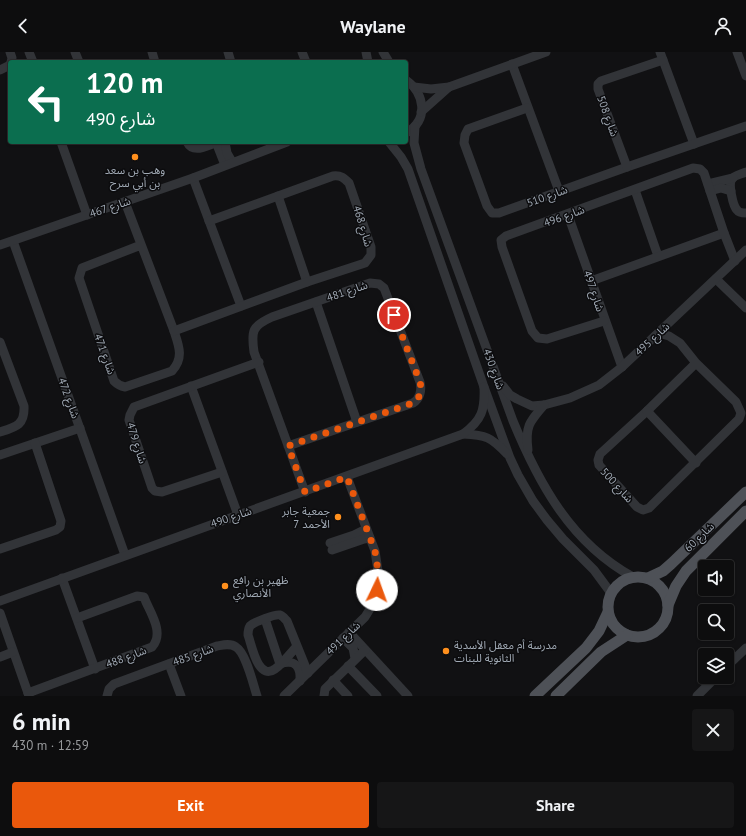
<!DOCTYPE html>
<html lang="en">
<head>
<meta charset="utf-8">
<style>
	body { margin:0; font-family:"PT Sans","Noto Sans Arabic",sans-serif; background:#161617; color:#f1f3f6; height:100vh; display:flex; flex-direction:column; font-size:15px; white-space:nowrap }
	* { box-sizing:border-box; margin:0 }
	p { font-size:13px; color:#9a9c9e }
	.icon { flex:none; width:22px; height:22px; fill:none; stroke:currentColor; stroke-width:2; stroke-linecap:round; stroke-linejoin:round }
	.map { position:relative; height:644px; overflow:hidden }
	.side { display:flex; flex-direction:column; background:#0d0d0e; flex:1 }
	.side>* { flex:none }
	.hud { position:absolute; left:8px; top:8px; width:400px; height:84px; border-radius:4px; box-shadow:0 1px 3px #0004,0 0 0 1px #2d2d2e; background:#0b6e4f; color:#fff; overflow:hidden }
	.controls { position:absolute; left:698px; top:508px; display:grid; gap:8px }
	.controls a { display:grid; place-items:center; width:36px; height:36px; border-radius:4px; background:#0d0d0e; box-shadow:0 1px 3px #0004,0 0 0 1px #2d2d2e; font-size:20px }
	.pin { position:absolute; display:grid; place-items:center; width:34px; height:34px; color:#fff; margin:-17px; border:2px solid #fff; border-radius:50%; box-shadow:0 1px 4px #0007 }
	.me { position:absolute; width:44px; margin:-22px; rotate:3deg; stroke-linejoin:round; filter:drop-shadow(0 0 3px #0008) }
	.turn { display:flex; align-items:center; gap:14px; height:84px; padding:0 12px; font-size:18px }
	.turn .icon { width:52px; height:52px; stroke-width:2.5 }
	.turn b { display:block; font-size:28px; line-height:34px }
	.round { display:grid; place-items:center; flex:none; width:42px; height:42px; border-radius:4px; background:#161617 }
	.headline { display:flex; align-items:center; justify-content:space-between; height:68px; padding:0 12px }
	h1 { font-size:24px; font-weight:700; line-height:30px }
	.action { display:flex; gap:8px; margin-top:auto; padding:8px 12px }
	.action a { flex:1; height:46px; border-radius:4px; background:#ea580c; color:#fff; font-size:16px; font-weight:700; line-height:46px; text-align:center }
	.action a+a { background:#161617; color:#f1f3f6 }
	header { display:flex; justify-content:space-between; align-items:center; height:52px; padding:0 12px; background:#0d0d0e; font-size:18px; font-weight:700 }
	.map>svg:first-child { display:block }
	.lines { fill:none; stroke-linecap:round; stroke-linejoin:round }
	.minor { stroke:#323438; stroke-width:9 }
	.major { stroke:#4e5157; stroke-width:11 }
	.route { stroke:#ea580c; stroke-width:7; stroke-dasharray:0 12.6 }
	.poi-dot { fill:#ff901d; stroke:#0c0c0e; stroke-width:1.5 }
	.labels { text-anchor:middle; stroke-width:3; stroke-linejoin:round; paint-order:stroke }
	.street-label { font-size:11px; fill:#a1aab5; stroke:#0c0c0e }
	.poi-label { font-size:11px; fill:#a1aab5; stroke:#0c0c0e; text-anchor:start }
</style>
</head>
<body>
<header><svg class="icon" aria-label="back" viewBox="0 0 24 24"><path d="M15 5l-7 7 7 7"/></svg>Waylane<svg class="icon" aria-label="person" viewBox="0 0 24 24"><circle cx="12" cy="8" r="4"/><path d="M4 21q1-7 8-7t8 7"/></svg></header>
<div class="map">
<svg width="746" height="644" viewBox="0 0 746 644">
	<rect width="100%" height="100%" fill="#111113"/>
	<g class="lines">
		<g class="minor">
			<path d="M10,0L12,6L11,10"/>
			<path d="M29,0L33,10"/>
			<path d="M75,0L79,10"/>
			<path d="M152,0L155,10"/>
			<path d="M228,0L231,10"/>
			<path d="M302,0L306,10"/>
			<path d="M366,0L368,10"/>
			<path d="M383,0L389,10"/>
			<path d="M660,0L694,92"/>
			<path d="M737,0L746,24"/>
			<path d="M512,12L559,139"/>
			<path d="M0,18L10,13"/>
			<path d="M406,28C425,42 429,68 406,81"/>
			<path d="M414,35L431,37L449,35L546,0"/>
			<path d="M527,56L468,77L465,83L464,91L487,154L492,161H499L627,115L746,74"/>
			<path d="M421,60L449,35"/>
			<path d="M415,74L414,91L421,117L513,369C539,432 571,491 633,525"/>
			<path d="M61,90L87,163"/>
			<path d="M187,90C193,102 208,94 217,90"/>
			<path d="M216,90L225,113"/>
			<path d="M225,90L227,101L231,108"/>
			<path d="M389,90L401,105L408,117L484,335L510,406L518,423L533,449L547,468L563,487L594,518L611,541"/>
			<path d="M627,115L598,37V32L601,29L663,8"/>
			<path d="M746,120C742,122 734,123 732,127C728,132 733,154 737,158C739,161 743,161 746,161"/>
			<path d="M193,126L241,254"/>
			<path d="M708,132L733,126"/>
			<path d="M635,138L658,204"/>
			<path d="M710,139L721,136L731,139"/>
			<path d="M278,144L307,230"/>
			<path d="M125,150L174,279C179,294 184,306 172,319L125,335C120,334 118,333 114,329L79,226L82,216L141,193"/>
			<path d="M568,163L622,315"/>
			<path d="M13,189L125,503"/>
			<path d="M0,193L193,126L287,90"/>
			<path d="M716,227L746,256"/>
			<path d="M591,229L724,181"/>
			<path d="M316,250L357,370"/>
			<path d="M604,269L547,287L538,286L532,279L502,195L501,188L506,184L693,116L700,117L704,121L724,181L735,209"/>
			<path d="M174,279L307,230L365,211L371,203V195L349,131C344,126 341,123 333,124L209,169"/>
			<path d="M655,284L662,282L669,284L680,291L696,311L736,350L741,361L739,367L649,456L643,458L637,455L599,413L598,408L600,402L647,359L696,311"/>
			<path d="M0,290L24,354C25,373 16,375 0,380"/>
			<path d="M191,334L238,463"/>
			<path d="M503,334L510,343L517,347L532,354L544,353L570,346L599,333L622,315L746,198"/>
			<path d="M647,359L696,411"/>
			<path d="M463,382C486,383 491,385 507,402"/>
			<path d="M288,394L413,351C420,347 422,338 420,330L384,236L379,232L370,231L272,265C252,274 251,279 254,300L305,440"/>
			<path d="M528,398C525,375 529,370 544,353"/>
			<path d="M0,403L80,376"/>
			<path d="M222,420L162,440L155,439L152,436L129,368L130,363L134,355L259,310"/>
			<path d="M330,491L354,483L366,477"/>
			<path d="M0,497L56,478L60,475L61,469L35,391"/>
			<path d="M332,498L364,487L370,486"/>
			<path d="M62,526L95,617"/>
			<path d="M0,549L463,382C482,368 485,358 484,335"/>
			<path d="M0,561L29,644"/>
			<path d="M265,567L280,612C295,607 301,614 300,629"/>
			<path d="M349,580L408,644"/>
			<path d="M343,586L353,596L355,606"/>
			<path d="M297,594C290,602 283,611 275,617C258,629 252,594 248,583C248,580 248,577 250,574C254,570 275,562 280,563C283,564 285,567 287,569L308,621"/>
			<path d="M0,605L13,600"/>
			<path d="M169,612L181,644"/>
			<path d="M348,614L377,644"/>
			<path d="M727,614L746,596"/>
			<path d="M333,628L348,644"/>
			<path d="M28,641L152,595C164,582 152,563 146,550L144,545L137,544L77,566"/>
			<path d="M107,644L109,637L114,632L217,594C223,593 230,591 236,595C246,601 253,632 257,644"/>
			<path d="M284,644L365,565L373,552L377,538L378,519L375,499L347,425"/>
			<path d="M324,644L325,637L365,598"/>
			<path d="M697,644L716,625"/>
		</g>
		<g class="major">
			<circle cx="638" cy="555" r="30"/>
			<path d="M648,526L663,519L671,512L746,440"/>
			<path d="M668,553L676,534L686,519L746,459"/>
			<path d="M535,644L586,596L599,579L608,560"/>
			<path d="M556,644L601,600L627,583"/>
		</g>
	</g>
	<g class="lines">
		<path class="route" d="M377,538L378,519L375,499L347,425L305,440L288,394L413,351C420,347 422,338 420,330L394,263"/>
	</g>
	<g class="poi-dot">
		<circle cx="135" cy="105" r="4"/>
		<circle cx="338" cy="465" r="4"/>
		<circle cx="225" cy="534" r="4"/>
		<circle cx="446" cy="599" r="4"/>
	</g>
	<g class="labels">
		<g class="street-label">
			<text transform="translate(608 64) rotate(70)" y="4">شارع 508</text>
			<text transform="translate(547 144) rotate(-20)" y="4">شارع 510</text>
			<text transform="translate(110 155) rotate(-19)" y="4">شارع 467</text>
			<text transform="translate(564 164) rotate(-20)" y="4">شارع 496</text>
			<text transform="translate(363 174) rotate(73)" y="4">شارع 468</text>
			<text transform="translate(347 239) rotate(-19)" y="4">شارع 481</text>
			<text transform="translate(594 239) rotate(71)" y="4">شارع 497</text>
			<text transform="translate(652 287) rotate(-43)" y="4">شارع 495</text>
			<text transform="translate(105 302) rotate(70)" y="4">شارع 471</text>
			<text transform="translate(494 317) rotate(70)" y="4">شارع 430</text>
			<text transform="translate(69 346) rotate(70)" y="4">شارع 472</text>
			<text transform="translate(137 391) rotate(72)" y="4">شارع 479</text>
			<text transform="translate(617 433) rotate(48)" y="4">شارع 500</text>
			<text transform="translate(231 465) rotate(-19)" y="4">شارع 490</text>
			<text transform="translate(699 485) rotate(-44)" y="4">شارع 60</text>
			<text transform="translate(343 586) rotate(-44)" y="4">شارع 491</text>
			<text transform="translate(193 603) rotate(-20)" y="4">شارع 485</text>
			<text transform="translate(126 605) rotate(-21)" y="4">شارع 488</text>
		</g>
		<g class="poi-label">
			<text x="135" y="122" text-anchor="middle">وهب بن سعد<tspan x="135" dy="13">بن أبي سرح</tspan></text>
			<text x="330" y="463" text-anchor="end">جمعية جابر<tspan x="330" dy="13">الأحمد 7</tspan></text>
			<text x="233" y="532">ظهير بن رافع<tspan x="233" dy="13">الأنصاري</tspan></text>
			<text x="454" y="597">مدرسة أم معقل الأسدية<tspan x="454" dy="13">الثانوية للبنات</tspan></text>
		</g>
	</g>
</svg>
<div class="controls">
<a><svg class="icon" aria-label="sound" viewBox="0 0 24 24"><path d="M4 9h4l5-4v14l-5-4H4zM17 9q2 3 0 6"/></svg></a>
<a><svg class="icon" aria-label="search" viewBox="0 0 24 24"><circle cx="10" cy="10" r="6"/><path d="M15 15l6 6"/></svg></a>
<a><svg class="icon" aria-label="layers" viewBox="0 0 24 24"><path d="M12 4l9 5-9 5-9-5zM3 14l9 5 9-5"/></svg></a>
</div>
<div class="pin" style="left:394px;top:263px;background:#d93025"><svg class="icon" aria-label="arrive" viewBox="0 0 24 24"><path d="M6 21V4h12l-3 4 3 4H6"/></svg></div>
<svg class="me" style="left:377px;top:538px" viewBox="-20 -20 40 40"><circle r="19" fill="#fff"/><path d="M0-13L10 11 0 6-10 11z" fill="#ea580c"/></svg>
<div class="hud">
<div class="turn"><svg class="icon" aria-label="left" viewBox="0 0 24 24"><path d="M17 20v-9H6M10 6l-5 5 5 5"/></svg><div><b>120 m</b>شارع 490</div></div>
</div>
</div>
<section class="side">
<div class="headline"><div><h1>6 min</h1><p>430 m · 12:59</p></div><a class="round"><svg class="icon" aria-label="close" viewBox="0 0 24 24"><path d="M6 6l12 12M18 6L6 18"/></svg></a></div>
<div class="action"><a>Exit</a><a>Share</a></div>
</section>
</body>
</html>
